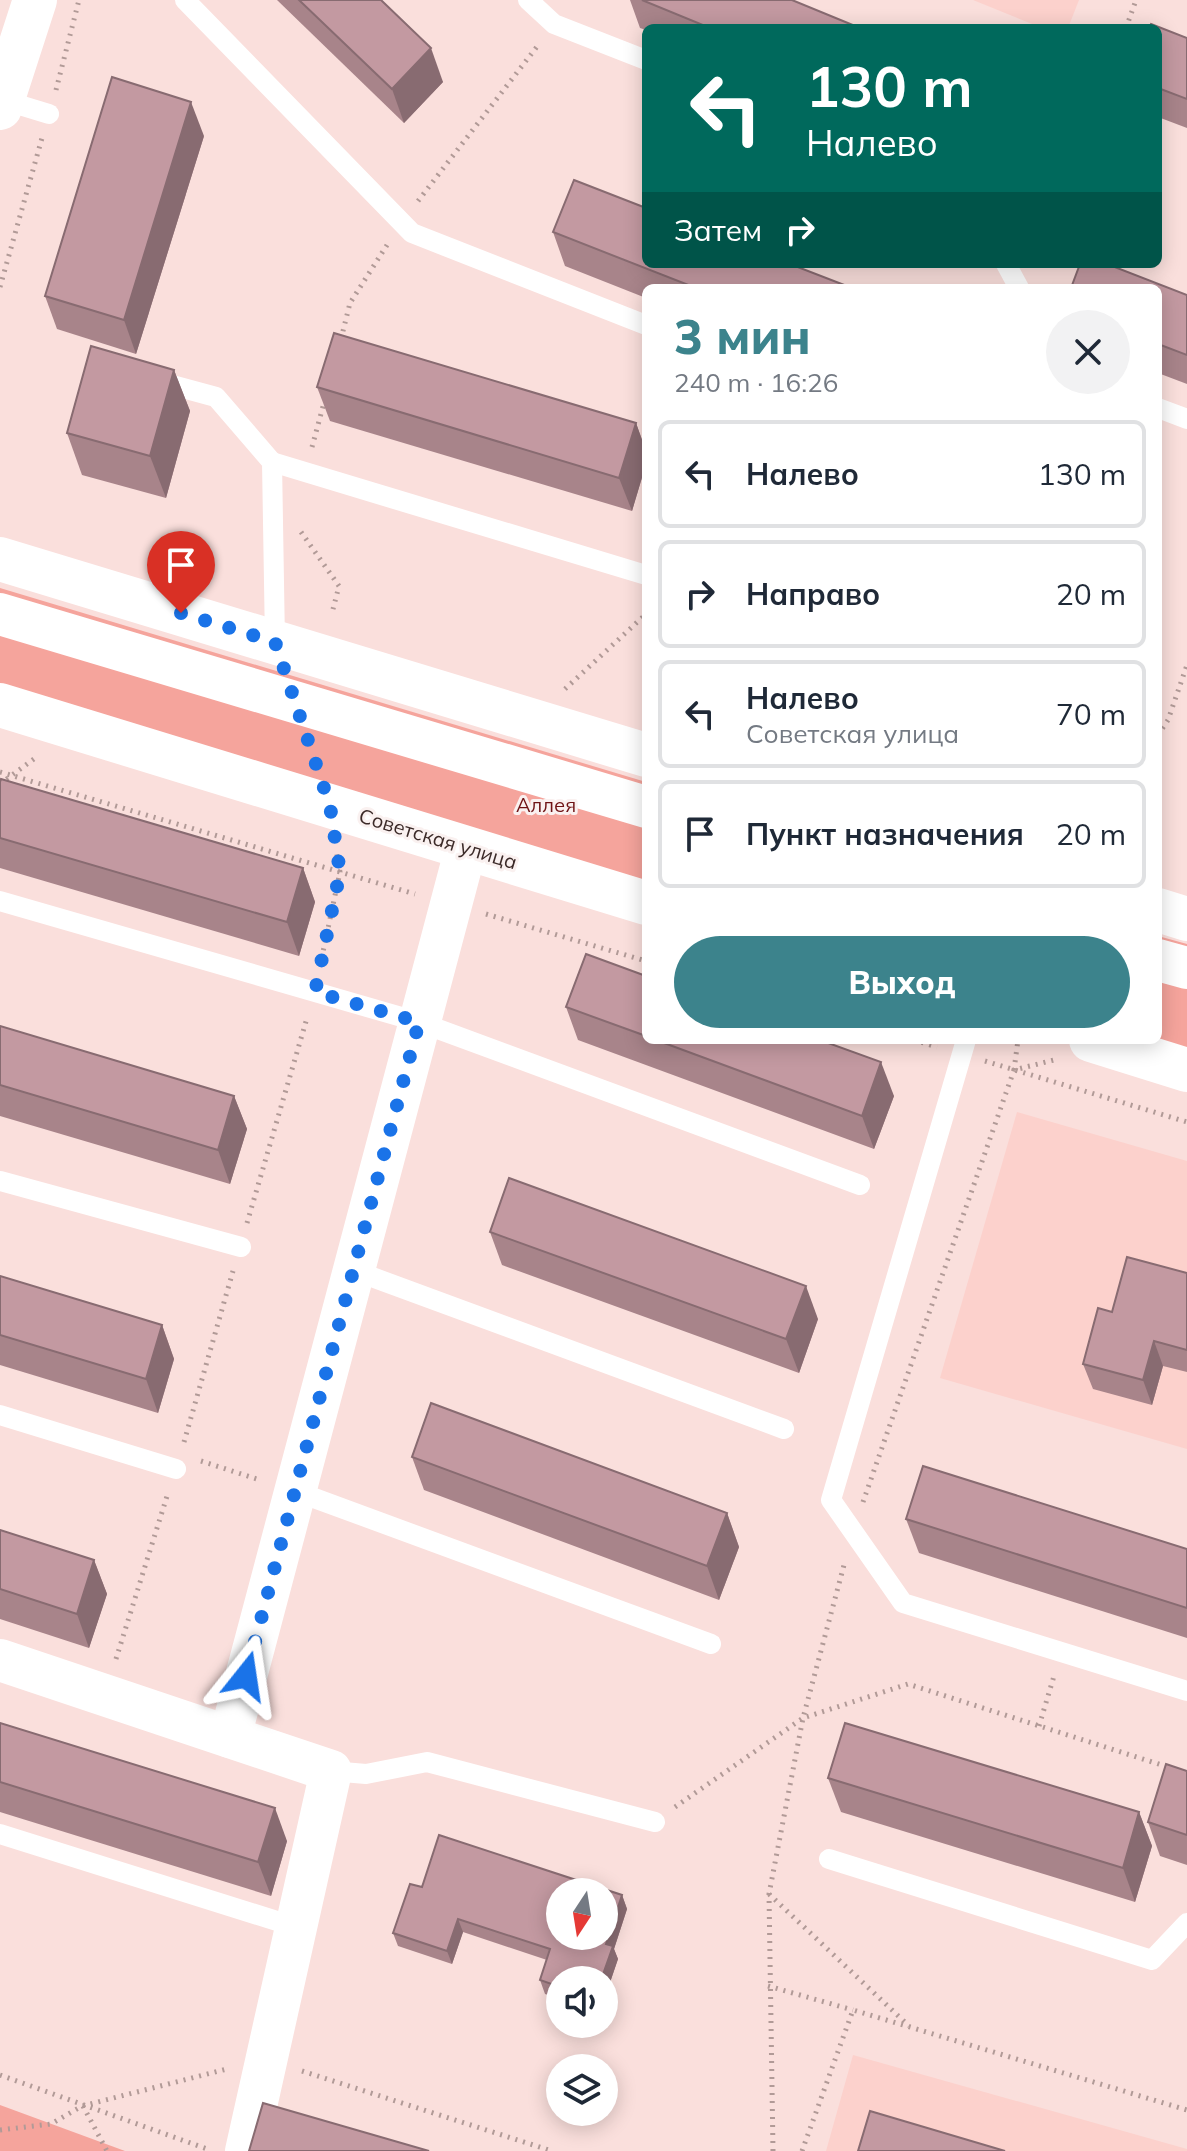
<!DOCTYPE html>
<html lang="ru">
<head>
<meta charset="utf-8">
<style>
	body { margin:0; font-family:Mulish,sans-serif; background:#f2f2f3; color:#1f2937; height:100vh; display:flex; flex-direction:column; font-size:30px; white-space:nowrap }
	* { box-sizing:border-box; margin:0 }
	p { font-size:26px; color:#747a83 }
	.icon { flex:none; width:44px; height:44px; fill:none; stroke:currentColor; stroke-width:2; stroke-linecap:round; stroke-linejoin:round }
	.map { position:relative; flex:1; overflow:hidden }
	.panel { position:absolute; left:642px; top:284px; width:520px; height:760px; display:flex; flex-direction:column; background:#fff; border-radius:12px; box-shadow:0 4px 20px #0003 }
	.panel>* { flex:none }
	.top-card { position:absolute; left:642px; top:24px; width:520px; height:244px; border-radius:12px; box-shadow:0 4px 20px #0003; background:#00695c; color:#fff; overflow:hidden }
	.needle { width:52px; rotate:192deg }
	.tools { position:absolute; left:546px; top:1878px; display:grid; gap:16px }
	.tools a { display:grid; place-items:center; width:72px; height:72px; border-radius:50%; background:#fff; box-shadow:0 4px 20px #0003; font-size:40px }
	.pin { position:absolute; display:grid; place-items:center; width:68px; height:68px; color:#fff; margin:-82px -34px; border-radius:50% 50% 50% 0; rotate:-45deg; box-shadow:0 0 8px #0007 }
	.pin .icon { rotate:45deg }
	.me { position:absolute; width:88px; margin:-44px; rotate:15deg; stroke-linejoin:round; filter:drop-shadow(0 0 6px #0008) }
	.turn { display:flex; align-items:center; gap:28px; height:168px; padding:0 32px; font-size:36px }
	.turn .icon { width:104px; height:104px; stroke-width:2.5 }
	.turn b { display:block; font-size:56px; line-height:68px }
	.then { display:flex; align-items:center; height:76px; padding:0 32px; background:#0003; gap:16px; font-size:30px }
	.round { display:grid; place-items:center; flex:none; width:84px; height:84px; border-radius:42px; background:#f2f2f3 }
	.overview { display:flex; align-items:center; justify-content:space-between; height:136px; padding:0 32px }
	h1 { font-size:48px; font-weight:800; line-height:60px; color:#3c838c }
	.primary-button { display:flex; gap:16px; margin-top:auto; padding:16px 32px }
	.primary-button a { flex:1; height:92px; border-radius:48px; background:#3c838c; color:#fff; font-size:32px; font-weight:800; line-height:92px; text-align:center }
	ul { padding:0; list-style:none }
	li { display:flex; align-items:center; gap:24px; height:108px; margin:0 16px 12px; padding:0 16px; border:4px solid #e0e1e3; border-radius:12px }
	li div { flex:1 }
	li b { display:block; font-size:30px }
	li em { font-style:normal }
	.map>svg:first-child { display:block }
	.built { fill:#fcd1cc }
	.green { fill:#f5a49c }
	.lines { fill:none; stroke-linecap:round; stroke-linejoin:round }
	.path { stroke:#b19a97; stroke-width:5; stroke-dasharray:2 6; stroke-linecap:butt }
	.lane { stroke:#fff; stroke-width:20 }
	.street { stroke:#fff; stroke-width:42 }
	.secondary { stroke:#fff; stroke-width:44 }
	.wall { fill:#a8848a }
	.shaded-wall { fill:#886b71 }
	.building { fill:#c399a1; stroke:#886b71; stroke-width:2; fill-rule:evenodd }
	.route { stroke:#1a73e8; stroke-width:14; stroke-dasharray:0 25.2 }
	.labels { text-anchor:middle; stroke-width:6; stroke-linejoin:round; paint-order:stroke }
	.park-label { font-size:20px; fill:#6f1315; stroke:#faf1f0 }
	.street-label { font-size:20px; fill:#3b2a28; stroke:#faf1f0 }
</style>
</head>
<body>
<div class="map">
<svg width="1187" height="2151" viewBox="0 0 1187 2151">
	<rect width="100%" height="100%" fill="#fadfdc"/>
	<g class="built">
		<path d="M973,0H1079L1068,28H1042Z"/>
		<path d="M1017,1112L1187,1161V1449L940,1378Z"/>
		<path d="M853,2055L1187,2149V2151H826Z"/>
	</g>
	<g class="green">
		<path d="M0,588L646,782V888L0,692Z"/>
		<path d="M1158,936L1187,944V1051L1158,1040Z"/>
		<path d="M0,2105L125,2151H0Z"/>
	</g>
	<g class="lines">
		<g class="path">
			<path d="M1126,28L1136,0"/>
			<path d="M56,90L79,0"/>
			<path d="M418,201L539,44"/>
			<path d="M0,287L42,138"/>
			<path d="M341,339L350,303L387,245"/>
			<path d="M312,447L325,399"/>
			<path d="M301,532L339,586L332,613"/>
			<path d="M565,689L646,614"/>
			<path d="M1158,735L1168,720L1187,665"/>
			<path d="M0,772L415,894"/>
			<path d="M0,784L38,756"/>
			<path d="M486,914L646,961"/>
			<path d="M320,966L340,872L336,850"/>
			<path d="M914,1040L937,1047"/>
			<path d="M985,1061L1187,1122"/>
			<path d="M1014,1070L1018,1040"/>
			<path d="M247,1223L307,1018"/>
			<path d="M184,1442L233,1271"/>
			<path d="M201,1461L260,1480"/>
			<path d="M863,1502L1014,1070L1058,1059"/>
			<path d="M116,1659L168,1493"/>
			<path d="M1039,1726L1054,1676"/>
			<path d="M675,1807L803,1718L908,1684L1171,1768"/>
			<path d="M769,1894L909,2026"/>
			<path d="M768,1986L853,2010"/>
			<path d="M302,2071L552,2151"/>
			<path d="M0,2075L210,2150"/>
			<path d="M83,2106L107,2151"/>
			<path d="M0,2130L51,2124L82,2106L227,2069"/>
			<path d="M773,2151L769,1894L803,1718L844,1565"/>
			<path d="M802,2151L853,2010L1187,2110"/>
		</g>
		<g class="lane">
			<path d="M185,0L412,233L646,325"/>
			<path d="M528,0L554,24L646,60"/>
			<path d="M3,100L49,114"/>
			<path d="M1006,264L1019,288"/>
			<path d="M157,381L216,397L272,462L275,642"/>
			<path d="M1158,408L1187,419"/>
			<path d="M272,462L646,575"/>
			<path d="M0,901L419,1022L860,1185"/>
			<path d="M966,1040L831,1500L903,1603L1187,1691"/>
			<path d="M0,1181L241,1247"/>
			<path d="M353,1270L784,1429"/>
			<path d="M0,1415L176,1469"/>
			<path d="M295,1491L711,1644"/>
			<path d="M331,1771L366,1774L427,1762L655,1822"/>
			<path d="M0,1834L296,1927"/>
			<path d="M829,1859L1152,1960L1187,1923"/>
		</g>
		<g class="street">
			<path d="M0,614L646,807"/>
			<path d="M1158,960L1187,968"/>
			<path d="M0,1660L331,1771L246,2151"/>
			<path d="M230,1737L466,848"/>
		</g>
		<g class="secondary">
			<path d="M0,108L35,0"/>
			<path d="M0,559L646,755"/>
			<path d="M0,705L646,903"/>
			<path d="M1158,910L1187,919"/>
			<path d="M1091,1040L1187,1070"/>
		</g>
	</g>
	<g class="wall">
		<path d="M277,0H381L443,82L404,123Z"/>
		<path d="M630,0H792L860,28H646V30L640,28Z"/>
		<path d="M1158,28L1187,38V128L1158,117Z"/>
		<path d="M204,136L136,354L57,329L45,296Z"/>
		<path d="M553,232L852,288H646V298L565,266Z"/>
		<path d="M1158,288L1187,295V384L1158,373Z"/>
		<path d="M174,370L190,411L166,498L82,475L67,433Z"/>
		<path d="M317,387L636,423L646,451V464L632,511L330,421Z"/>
		<path d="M0,782L303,868L315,902L299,956L0,868Z"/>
		<path d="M646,976V1040H820L894,1096L874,1149L578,1040L566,1007Z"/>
		<path d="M0,1026L234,1096L247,1129L230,1184L0,1116Z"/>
		<path d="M490,1232L818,1319L799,1373L502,1265Z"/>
		<path d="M1187,1273V1372L1163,1366L1152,1405L1093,1389L1083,1364L1112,1312Z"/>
		<path d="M0,1276L162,1325L174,1359L158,1413L0,1365Z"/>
		<path d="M412,1457L727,1513L739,1547L719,1600L424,1490Z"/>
		<path d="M906,1519L1187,1549V1638L919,1553Z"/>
		<path d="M0,1530L94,1560L107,1594L89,1648L0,1619Z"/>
		<path d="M0,1723L287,1841L271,1896L0,1812Z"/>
		<path d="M1187,1771V1865L1160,1856L1148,1822Z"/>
		<path d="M828,1778L1139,1812L1152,1846L1135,1902L841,1812Z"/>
		<path d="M422,1887L622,1895L627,1909L614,1949L618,1959L604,2000V1980H560V1999L545,1994L540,1980L547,1960L463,1932L452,1964L398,1946L393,1933Z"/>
	</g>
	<g class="shaded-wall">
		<path d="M431,48L443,82L404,123L392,89Z"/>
		<path d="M191,102L204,136L136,354L124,320Z"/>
		<path d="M174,370L190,411L166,498L150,456Z"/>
		<path d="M636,423L646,451V464L632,511L619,478Z"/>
		<path d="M303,868L315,902L299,956L287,922Z"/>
		<path d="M881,1062L894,1096L874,1149L862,1116Z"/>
		<path d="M234,1096L247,1129L230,1184L218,1150Z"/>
		<path d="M806,1286L818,1319L799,1373L786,1339Z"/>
		<path d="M162,1325L174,1359L158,1413L146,1379Z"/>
		<path d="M1154,1341L1163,1366L1152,1405L1143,1380Z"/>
		<path d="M727,1513L739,1547L719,1600L707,1566Z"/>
		<path d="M94,1560L107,1594L89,1648L77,1614Z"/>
		<path d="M275,1808L287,1841L271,1896L258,1862Z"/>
		<path d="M1139,1812L1152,1846L1135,1902L1123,1868Z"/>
		<path d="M622,1895L627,1909L614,1949L618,1959L604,2000V1980H601L606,1944Z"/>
		<path d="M458,1919L463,1932L452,1964L447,1951Z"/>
	</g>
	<g class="building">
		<path d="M299,0H381L431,48L392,89Z"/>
		<path d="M642,0H792L860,28H710Z"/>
		<path d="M1151,24L1187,38V99L1158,88V28H1149Z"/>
		<path d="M112,77L191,102L124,320L45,296Z"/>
		<path d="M574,180L646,208V264H790L852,288H696L553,232Z"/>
		<path d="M1080,264H1107L1187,295V355L1158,344V288H1071Z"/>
		<path d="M334,333L636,423L619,478L317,387Z"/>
		<path d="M91,346L174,370L150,456L67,433Z"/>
		<path d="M1,779L303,868L287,922L0,838V782Z"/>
		<path d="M586,954L646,976V1036L566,1007Z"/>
		<path d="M0,1026L234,1096L218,1150L0,1085Z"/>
		<path d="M656,1040H820L881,1062L862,1116Z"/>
		<path d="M509,1178L806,1286L786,1339L490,1232Z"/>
		<path d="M1127,1257L1187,1273V1350L1154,1341L1143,1380L1083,1364L1098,1308L1112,1312Z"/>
		<path d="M0,1276L162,1325L146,1379L0,1335Z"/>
		<path d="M431,1403L727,1513L707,1566L412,1457Z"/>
		<path d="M923,1466L1187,1549V1608L906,1519Z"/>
		<path d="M0,1530L94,1560L77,1614L0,1589Z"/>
		<path d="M0,1723L275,1808L258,1862L0,1782Z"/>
		<path d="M845,1723L1139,1812L1123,1868L828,1778Z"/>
		<path d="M1166,1764L1187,1771V1835L1148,1822Z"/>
		<path d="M439,1835L622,1895L606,1944L613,1946L601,1980H560V1987L540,1980L550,1949L458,1919L447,1951L393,1933L410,1884L422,1887ZM560,1892H604V1936H560Z"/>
		<path d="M263,2103L429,2151H249Z"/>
		<path d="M870,2111L1005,2151H858Z"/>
	</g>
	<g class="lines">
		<path class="route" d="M181,613L275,642L330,806L340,872L315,992L419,1022L246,1676"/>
	</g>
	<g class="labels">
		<g class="park-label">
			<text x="546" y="812">Аллея</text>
		</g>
		<g class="street-label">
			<text transform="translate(438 839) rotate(17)" y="7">Советская улица</text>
		</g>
	</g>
</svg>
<div class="tools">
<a><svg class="needle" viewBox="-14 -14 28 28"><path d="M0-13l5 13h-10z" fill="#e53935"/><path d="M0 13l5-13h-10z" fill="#747a83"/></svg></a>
<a><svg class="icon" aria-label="sound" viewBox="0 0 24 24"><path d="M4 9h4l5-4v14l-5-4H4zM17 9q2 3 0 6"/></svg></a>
<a><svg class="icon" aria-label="layers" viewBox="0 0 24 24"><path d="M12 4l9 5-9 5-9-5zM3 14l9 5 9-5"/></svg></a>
</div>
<div class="pin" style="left:181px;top:613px;background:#d93025"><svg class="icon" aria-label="arrive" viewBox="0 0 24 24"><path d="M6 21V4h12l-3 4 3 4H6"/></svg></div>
<svg class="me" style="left:246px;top:1676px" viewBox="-20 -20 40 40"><path d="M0-17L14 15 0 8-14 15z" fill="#1a73e8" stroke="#fff" stroke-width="4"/></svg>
<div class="top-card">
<div class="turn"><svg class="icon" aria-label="left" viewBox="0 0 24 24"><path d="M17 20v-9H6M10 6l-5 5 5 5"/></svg><div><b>130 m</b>Налево</div></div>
<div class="then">Затем<svg class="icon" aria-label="right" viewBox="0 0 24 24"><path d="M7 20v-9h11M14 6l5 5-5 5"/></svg></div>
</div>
<section class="panel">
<div class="overview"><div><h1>3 мин</h1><p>240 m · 16:26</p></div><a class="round"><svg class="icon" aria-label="close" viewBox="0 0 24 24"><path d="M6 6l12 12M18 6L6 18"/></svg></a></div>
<ul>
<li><svg class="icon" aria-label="left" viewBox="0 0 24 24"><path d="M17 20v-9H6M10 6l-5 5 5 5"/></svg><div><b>Налево</b></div><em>130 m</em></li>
<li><svg class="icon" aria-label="right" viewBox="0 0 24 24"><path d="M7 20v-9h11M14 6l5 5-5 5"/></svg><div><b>Направо</b></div><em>20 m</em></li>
<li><svg class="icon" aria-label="left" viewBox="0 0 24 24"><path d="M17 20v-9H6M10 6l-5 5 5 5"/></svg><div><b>Налево</b><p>Советская улица</p></div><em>70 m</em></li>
<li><svg class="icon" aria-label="arrive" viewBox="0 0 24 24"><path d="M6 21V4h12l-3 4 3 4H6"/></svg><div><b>Пункт назначения</b></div><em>20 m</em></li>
</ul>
<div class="primary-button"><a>Выход</a></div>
</section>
</div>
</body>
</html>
